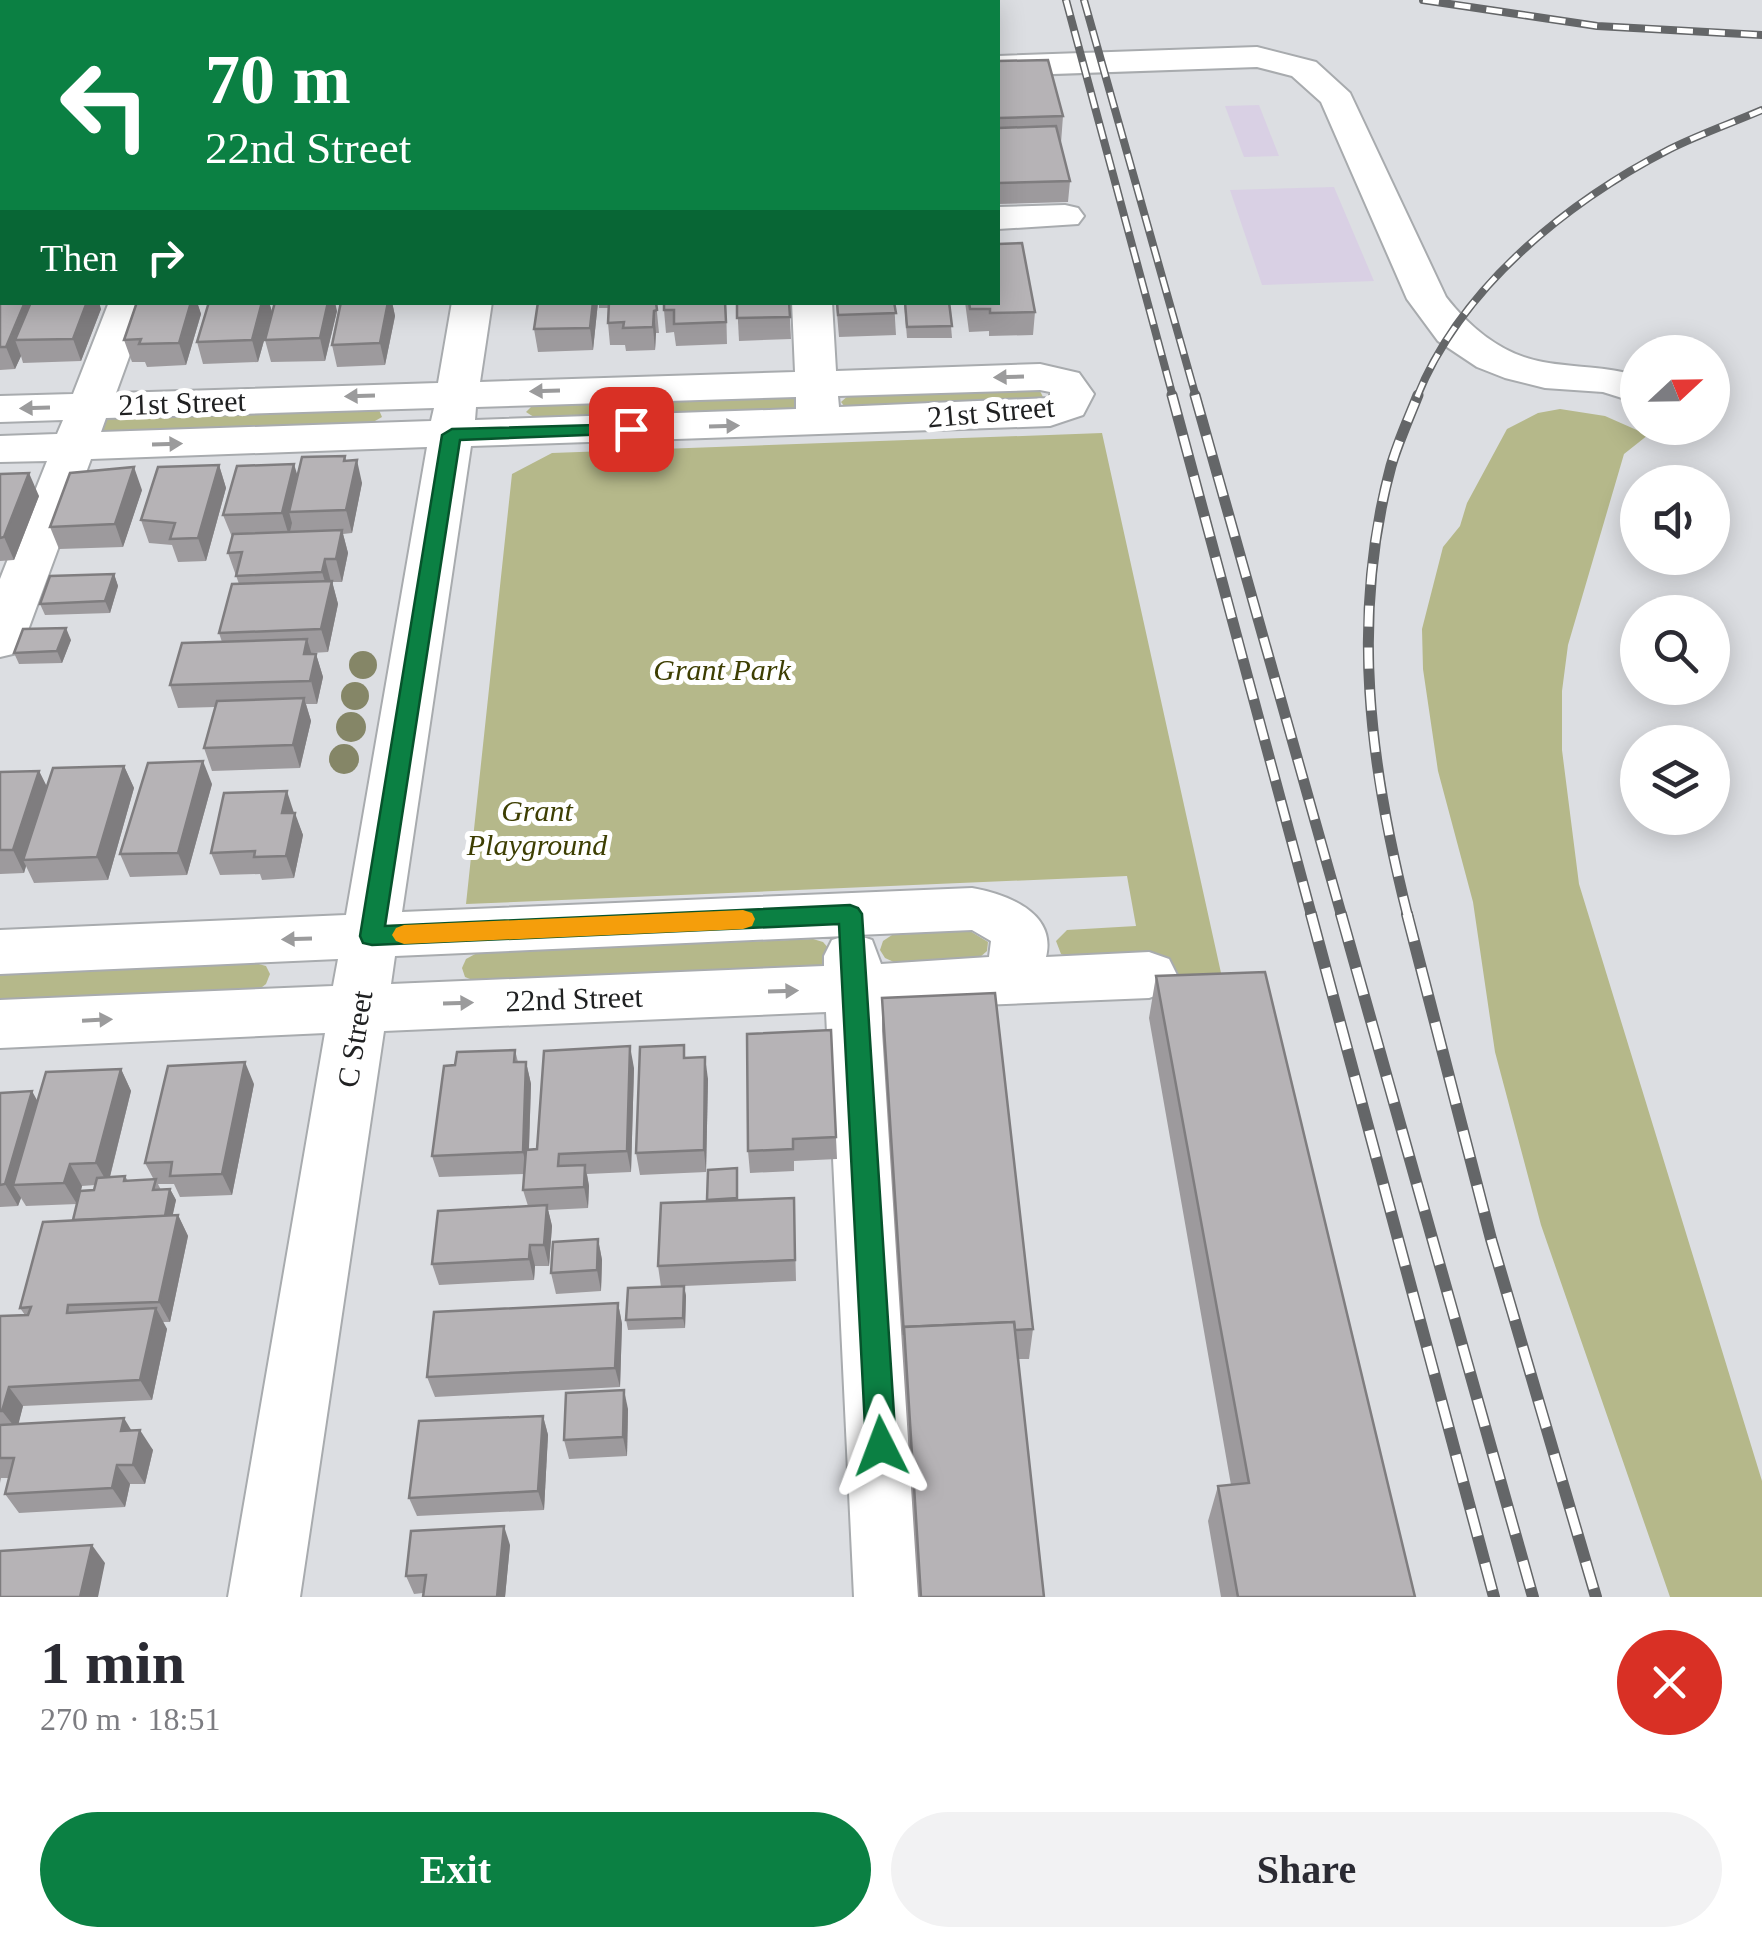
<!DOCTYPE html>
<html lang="en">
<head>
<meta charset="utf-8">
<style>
	body { margin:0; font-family:"Times New Roman",serif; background:#f2f2f3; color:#2b2b33; height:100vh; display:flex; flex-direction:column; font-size:38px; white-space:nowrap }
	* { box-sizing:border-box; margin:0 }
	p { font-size:32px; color:#7c7c81 }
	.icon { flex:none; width:55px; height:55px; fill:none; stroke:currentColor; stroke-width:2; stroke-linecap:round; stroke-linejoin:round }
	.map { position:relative; height:1597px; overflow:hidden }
	.side { display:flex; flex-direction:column; background:#fff; flex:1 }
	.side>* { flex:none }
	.guide { position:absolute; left:0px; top:0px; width:1000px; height:305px; box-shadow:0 5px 25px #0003; background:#0b8043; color:#fff; overflow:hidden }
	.needle { width:65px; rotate:68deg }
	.buttons { position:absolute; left:1620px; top:335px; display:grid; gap:20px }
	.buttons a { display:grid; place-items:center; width:110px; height:110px; border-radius:50%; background:#fff; box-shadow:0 5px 25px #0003; font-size:50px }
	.pin { position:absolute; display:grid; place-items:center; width:85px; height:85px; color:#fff; margin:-42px; border-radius:20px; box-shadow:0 5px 15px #0006 }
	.me { position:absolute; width:110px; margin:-55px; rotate:357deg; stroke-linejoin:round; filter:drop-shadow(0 0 8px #0008) }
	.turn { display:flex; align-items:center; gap:35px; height:210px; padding:0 40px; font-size:45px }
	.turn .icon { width:130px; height:130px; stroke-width:2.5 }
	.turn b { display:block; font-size:70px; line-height:85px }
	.then { display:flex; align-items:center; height:95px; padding:0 40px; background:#0003; gap:20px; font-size:38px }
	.round { display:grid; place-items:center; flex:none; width:105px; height:105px; border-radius:52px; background:#f2f2f3 }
	.summary { display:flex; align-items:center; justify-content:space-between; height:170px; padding:0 40px }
	h1 { font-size:60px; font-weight:700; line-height:75px }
	.cta { display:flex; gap:20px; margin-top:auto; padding:20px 40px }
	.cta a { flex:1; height:115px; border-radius:60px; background:#0b8043; color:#fff; font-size:40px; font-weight:700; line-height:115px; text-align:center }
	.cta a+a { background:#f2f2f3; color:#2b2b33 }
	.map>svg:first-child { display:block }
	.industrial { fill:#d9d0e4 }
	.green { fill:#b5b88a }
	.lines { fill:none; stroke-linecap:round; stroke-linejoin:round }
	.minor-casing { stroke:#a8abae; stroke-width:4 }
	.minor { fill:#fff; fill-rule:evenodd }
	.rail-far2-casing { stroke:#646668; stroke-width:8 }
	.rail-far1-casing { stroke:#646668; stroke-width:11 }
	.rail-casing { stroke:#646668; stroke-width:12 }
	.rail-far2 { stroke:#fff; stroke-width:5; stroke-dasharray:16; stroke-linecap:butt }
	.rail-far1 { stroke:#fff; stroke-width:8; stroke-dasharray:21; stroke-linecap:butt }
	.rail { stroke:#fff; stroke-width:9; stroke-dasharray:28; stroke-linecap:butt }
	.tree { fill:#858667 }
	.wall { fill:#9d9a9d; fill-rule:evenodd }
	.shaded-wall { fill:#7f7d7f }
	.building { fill:#b6b3b6; stroke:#7f7d7f; stroke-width:2.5 }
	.oneway { fill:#9b9b9c }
	.route { fill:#0b8043; stroke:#07532c; stroke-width:2.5 }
	.slow { fill:#f59e0b }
	.labels { text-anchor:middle; stroke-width:10; stroke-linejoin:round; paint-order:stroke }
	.street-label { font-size:30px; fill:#202122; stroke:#fff }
	.park-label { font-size:30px; font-style:italic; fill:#3d3e02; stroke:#fff }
</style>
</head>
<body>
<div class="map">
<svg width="1762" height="1597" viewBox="0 0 1762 1597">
	<rect width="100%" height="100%" fill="#dcdee2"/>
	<g class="industrial">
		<path d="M1259,105L1279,156L1244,157L1225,106Z"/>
		<path d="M1334,187L1374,281L1262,285L1230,190Z"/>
	</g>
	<g class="green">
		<path d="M1039,389L1044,399L845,407L841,402L850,394Z"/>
		<path d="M791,395L802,399L800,409L537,419L526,412L533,405Z"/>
		<path d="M371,409L379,410L382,417L368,425L100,432L104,421L113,418Z"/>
		<path d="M1560,409L1605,416L1648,435L1624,454L1568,645L1562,691V750L1579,884L1762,1481V1597H1670L1541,1225L1495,1052L1473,902L1438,771L1423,669L1422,629L1443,547L1460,526L1467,503L1507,429L1538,413Z"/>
		<path d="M1102,433L1225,991L1170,999L1160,954L1073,958L1061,954L1056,941L1067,930L1136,926L1127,876L466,904L512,474L552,453Z"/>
		<path d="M970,931L988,942L987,951L979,958L896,963L885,958L880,950L883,941L892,935Z"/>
		<path d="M813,939L823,942L830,950L825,963L815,968L475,981L465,977L462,968L466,959L477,953Z"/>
		<path d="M255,963L266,966L270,974L266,984L257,991L0,1002V974Z"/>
	</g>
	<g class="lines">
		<g class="minor-casing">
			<g id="minor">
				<path d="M1257,47L1316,62L1350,93L1446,297C1470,328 1503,355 1543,362C1575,368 1606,366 1638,376V403L1603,392L1545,388L1505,378L1477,367L1438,341L1407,299L1321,102L1292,76L1257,67L998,76V56Z"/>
				<rect x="0" y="81" width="2" height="20"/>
				<path d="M1065,205L1078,208L1084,216L1078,224L998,229V207Z"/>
				<path d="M109,302H149L116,393L438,383L452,302H492L480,382L795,372L792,302H832L836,371L1040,364L1079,373L1094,394L1083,415L1050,426L471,446L402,912L972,888C1006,894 1057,912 1046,957L1149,952L1169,959L1177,975L1169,991L1149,998L884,1009L926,1597H854L826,1012L384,1031L300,1597H228L325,1033L0,1048V1000L333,986L338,959L0,974V930L346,915L427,447L91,459L24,641L17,653L0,657V579L47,461L0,462V436L57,434L63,420L0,422V396L73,394ZM1040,390L1050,392V398L839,407L838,396ZM796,397V409L475,420L476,407ZM434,408L431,421L101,432L106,418ZM972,930L991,941L989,957L881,964L872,940L857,935ZM845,936L832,940L824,956V966L391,984L395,956Z"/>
			</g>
		</g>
		<use href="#minor" class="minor"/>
		<g class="rail-far2-casing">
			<g id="rail-far2">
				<path d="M1066,0L1173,397"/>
				<path d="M1084,0L1196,397"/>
				<path d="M1423,0L1597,26L1762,35"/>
				<path d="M1417,397C1461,287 1567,202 1670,149C1700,134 1732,123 1762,110"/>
			</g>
		</g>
		<g class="rail-far1-casing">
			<g id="rail-far1">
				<path d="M1172,395L1312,917"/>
				<path d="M1195,395L1342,917"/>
				<path d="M1408,917C1370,767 1350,618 1391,466C1398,442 1409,418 1418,395"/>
			</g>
		</g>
		<g class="rail-casing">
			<g id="rail">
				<path d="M1311,914L1494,1597"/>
				<path d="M1341,914L1533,1597"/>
				<path d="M1407,914L1491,1239L1596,1597"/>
			</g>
		</g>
		<use href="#rail-far2" class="rail-far2"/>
		<use href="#rail-far1" class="rail-far1"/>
		<use href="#rail" class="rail"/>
	</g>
	<g class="tree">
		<circle cx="363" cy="665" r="14"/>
		<circle cx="355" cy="696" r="14"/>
		<circle cx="351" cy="727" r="15"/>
		<circle cx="344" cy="759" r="15"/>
	</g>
	<g class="wall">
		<path d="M0,0L2,2V65H0Z"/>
		<path d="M998,61L1063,116L1061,143L1070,181L1068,202L998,204Z"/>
		<path d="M0,102H2V226L0,229Z"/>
		<path d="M0,295L2,302L101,309L81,361L23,363L21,356L15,369L0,370Z"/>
		<path d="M137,302H197L201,314L186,365L147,367L145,362H132L124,340Z"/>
		<path d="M209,302H269L272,312L258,362L203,364L197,342Z"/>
		<path d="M341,302H392L395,316L385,365L337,367L332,345Z"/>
		<path d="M538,302H598L593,350L538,352L534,329Z"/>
		<path d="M599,302H656L659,333H656L655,350L626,351L625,345H610L608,323L609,308H599Z"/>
		<path d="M726,302L727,344L676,346L674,332L666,333L664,310Z"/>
		<path d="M737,302H789L791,339L739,341Z"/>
		<path d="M836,302H894L896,335L839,337Z"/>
		<path d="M904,302H949L952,338H907Z"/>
		<path d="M965,302H998L1035,312L1033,335L989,336V331L969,332Z"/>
		<path d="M337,311L325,361L271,362L265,340Z"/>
		<path d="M345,456L346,461L362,483L352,533L343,534L348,553L342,582H332L338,604L328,652L312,653V654H316L323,677L317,704H306L311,721L300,768L212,771L204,748L215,707L178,708L170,685L222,642L219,633L239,584L228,553L232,537L223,515L298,476Z"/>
		<path d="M219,465L226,488L206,561L178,562L172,545L149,543L141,520Z"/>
		<path d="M0,474L39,496L14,560L0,561Z"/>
		<path d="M142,490L123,547L59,549L50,527Z"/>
		<path d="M114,574L118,586L110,613L45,615L40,604Z"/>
		<path d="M71,640L62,663L19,664L14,653Z"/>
		<path d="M124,766L134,788L108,880L34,883L26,866L24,873L0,874V772L39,771L47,787Z"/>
		<path d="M212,784L187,875L130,877L120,854Z"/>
		<path d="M294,813L303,835L294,878L262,880L260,874L220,875L211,853Z"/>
		<path d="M1156,976L1415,1597H1221L1208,1521L1218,1486L1231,1485L1149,1018Z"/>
		<path d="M882,998L1033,1329L1029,1359H1018L1044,1597H918L882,1031Z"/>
		<path d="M831,1030L837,1159L794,1161V1171L750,1173L748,1151Z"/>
		<path d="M515,1050L518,1062H526L531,1084L529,1150L537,1149L634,1068L631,1172L587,1174L589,1186L588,1208L548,1210L552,1226L549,1266H535L534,1280L439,1285L432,1264L528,1206L523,1190L524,1174L439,1177L432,1156L455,1065Z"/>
		<path d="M686,1058L708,1079L706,1172L640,1175L636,1153Z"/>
		<path d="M121,1069L131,1091L110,1177L125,1176L128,1181L154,1180L145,1163L254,1084L232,1195L180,1197L174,1184H158L161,1190L170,1189L176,1200L172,1216L178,1215L188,1236L170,1322H163L167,1329L152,1400L23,1406L18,1424L132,1431L153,1450L145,1484H130L125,1507L19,1513L5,1494L9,1478H1L0,1483V1316L25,1315L20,1308L73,1220L77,1204L26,1206L21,1198L18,1206L0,1207V1093L37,1101ZM95,1185L94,1190L81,1191L82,1186Z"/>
		<path d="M737,1168L738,1200L794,1198L796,1281L684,1286L686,1296L685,1328L628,1330L626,1320L661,1287L658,1266L707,1201Z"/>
		<path d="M598,1239L602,1260L601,1291L556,1294L551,1273Z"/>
		<path d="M618,1303L622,1324L620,1387L435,1397L427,1377Z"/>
		<path d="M628,1409L627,1456L569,1459L564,1440Z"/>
		<path d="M543,1416L548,1435L544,1510L417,1516L409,1498Z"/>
		<path d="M510,1545L505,1597H423V1593L414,1594L406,1576Z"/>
	</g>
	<g class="shaded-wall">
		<path d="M181,0H194L195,2H180Z"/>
		<path d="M2,190V226L1,229L0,193Z"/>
		<path d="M25,302H32L15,340L21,356L15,369L6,347Z"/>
		<path d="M87,302H99L101,309L81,361L73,339Z"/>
		<path d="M191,302H197L201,314L186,365L179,343Z"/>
		<path d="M262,302H269L272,312L258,362L252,340Z"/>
		<path d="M328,302H335L337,311L325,361L320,338Z"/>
		<path d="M388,302H392L395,316L385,365L380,343Z"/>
		<path d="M593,302H598L593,350L590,328Z"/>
		<path d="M654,311L656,333L655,350L653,327Z"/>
		<path d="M357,460L362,483L352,533L346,510Z"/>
		<path d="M294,464L301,487L289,512L292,523L289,536L282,513Z"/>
		<path d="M219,465L226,488L206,561L198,538Z"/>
		<path d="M134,467L142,490L123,547L115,524Z"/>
		<path d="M29,473L39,496L14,560L4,537Z"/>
		<path d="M342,530L348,553L342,582L336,559Z"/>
		<path d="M325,559L331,582L329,595L322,572Z"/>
		<path d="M114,574L118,586L110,613L105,601Z"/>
		<path d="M332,581L338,604L328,652L321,629Z"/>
		<path d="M66,628L71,640L62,663L57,651Z"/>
		<path d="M307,639L314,662L316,654L323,677L317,704L304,654Z"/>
		<path d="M304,698L311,721L300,768L293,745Z"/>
		<path d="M203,761L212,784L187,875L178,853Z"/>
		<path d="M124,766L134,788L108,880L97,857Z"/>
		<path d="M39,771L50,793L23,860L26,866L24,873L13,850Z"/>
		<path d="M287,791L294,813H282Z"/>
		<path d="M295,813L303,835L294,878L286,856Z"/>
		<path d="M630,1046L634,1068L631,1172L627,1151Z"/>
		<path d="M705,1057L708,1079L706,1172L704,1150Z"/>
		<path d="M245,1062L254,1084L232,1195L222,1174Z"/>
		<path d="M526,1062L531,1084L528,1174L523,1152Z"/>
		<path d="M121,1069L131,1091L108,1184L96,1163Z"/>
		<path d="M32,1091L44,1113L13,1185L21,1198L18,1206L5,1184Z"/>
		<path d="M70,1164L82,1186L77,1204L64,1183Z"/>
		<path d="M585,1165L589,1186L588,1208L584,1187Z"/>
		<path d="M170,1189L176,1200L170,1228L164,1218Z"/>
		<path d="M547,1205L552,1226L549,1266L544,1245Z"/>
		<path d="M178,1215L188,1236L170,1322L159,1302Z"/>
		<path d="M598,1239L602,1260L601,1291L597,1270Z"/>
		<path d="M530,1245L535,1266L534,1280L529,1259Z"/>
		<path d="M684,1286L686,1296L685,1328L683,1318Z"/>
		<path d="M618,1303L622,1324L620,1387L615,1368Z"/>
		<path d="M156,1308L167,1329L152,1400L140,1380Z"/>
		<path d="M9,1387L23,1406L17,1430L2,1411Z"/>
		<path d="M624,1390L628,1409L627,1456L623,1437Z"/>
		<path d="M543,1416L548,1435L544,1510L538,1491Z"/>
		<path d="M124,1418L136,1438L121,1431Z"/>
		<path d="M140,1430L153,1450L145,1484L133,1465Z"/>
		<path d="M117,1465L130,1484L125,1507L112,1488Z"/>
		<path d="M504,1526L510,1545L505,1597H497Z"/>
		<path d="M92,1545L105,1563L98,1597H80Z"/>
	</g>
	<g class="building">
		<path d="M0,0H181L180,2H2V35H0Z"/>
		<path d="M240,0H296L295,2H239Z"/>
		<path d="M409,0H459L458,2H408Z"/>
		<rect x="620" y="0" width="55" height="2"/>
		<path d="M1048,60L1063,116L998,118V61Z"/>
		<rect x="0" y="102" width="2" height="20"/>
		<path d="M1056,126L1070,181L998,183V128Z"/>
		<path d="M0,135H2L1,155H0Z"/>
		<rect x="0" y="158" width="2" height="25"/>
		<path d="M1022,243L1035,312L990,313V309H970L969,302H998V244Z"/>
		<path d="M0,295H2V302H25L6,347H0Z"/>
		<path d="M31,302H87L73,339L15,340Z"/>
		<path d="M137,302H191L179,343L139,344L141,339L124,340Z"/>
		<path d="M209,302H262L252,340L197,342Z"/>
		<path d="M275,302H328L320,338L265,340Z"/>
		<path d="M341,302H388L380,343L332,345Z"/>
		<path d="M538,302H593L590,328L534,329Z"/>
		<path d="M609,302H656L657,310L654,311L653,327L623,328L624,322L608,323Z"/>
		<path d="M664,302H725L726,322L674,324V310H664Z"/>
		<path d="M737,302H789L790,317L737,318Z"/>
		<path d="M837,302H894L896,313L838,315Z"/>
		<path d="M905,302H949L952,326L907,327Z"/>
		<path d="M345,456L344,461L357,460L346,510L289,512L302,457Z"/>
		<path d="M294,464L282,513L223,515L237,466Z"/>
		<path d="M219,465L198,538L170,539L175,523L141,520L158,467Z"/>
		<path d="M134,467L115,524L50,527L70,473Z"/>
		<path d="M29,473L4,537L0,538V474Z"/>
		<path d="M342,530L336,559H325L322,572L236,576L242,552L228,553L233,534Z"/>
		<path d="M114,574L105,601L40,604L50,576Z"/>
		<path d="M332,581L321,629L219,633L232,584Z"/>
		<path d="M66,628L57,651L14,653L23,629Z"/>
		<path d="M307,639L304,654H316L310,681L170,685L182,643Z"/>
		<path d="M304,698L293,745L204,748L217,701Z"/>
		<path d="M203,761L178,853L120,854L148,763Z"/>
		<path d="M124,766L97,857L23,860L53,768Z"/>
		<path d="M39,771L13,850H0V772Z"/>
		<path d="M287,791L282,813H295L286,856L254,857L255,851L211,853L224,793Z"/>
		<path d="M1265,972L1415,1597H1238L1218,1486L1249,1483L1156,976Z"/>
		<path d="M995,993L1033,1329L1015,1330L1014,1322L904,1327V1335L882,998Z"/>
		<path d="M831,1030L836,1137L793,1139V1149L748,1151L747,1034Z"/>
		<path d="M684,1045V1058L705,1057L704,1150L636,1153L640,1047Z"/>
		<path d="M630,1046L627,1151L559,1154L558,1166L585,1165L584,1187L523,1190L526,1150L537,1149L544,1051Z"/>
		<path d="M515,1050L514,1062H526L523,1152L432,1156L444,1066L455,1065L457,1052Z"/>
		<path d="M245,1062L222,1174L170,1176L172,1162L145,1163L168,1066Z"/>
		<path d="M121,1069L96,1163L70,1164L64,1183L13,1185L46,1072Z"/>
		<path d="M32,1091L5,1184L0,1185V1093Z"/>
		<path d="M737,1168V1198L707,1200L708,1170Z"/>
		<path d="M125,1176L124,1181L156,1179L153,1190L170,1189L165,1216L73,1220L80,1191L94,1190L97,1178Z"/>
		<path d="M794,1198L795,1260L658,1266L661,1203Z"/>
		<path d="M547,1205L544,1245H530L529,1259L432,1264L438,1211Z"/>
		<path d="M178,1215L159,1302L68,1305L67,1313L156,1308L140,1380L9,1387L2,1411H0V1316L28,1315L31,1307L20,1308L43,1222Z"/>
		<path d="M598,1239L597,1270L551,1273L553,1242Z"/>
		<path d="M684,1286L683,1318L626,1320L628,1288Z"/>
		<path d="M618,1303L615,1368L427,1377L434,1312Z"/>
		<path d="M1014,1322L1044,1597H921L904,1327Z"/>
		<path d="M624,1390L623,1437L564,1440L566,1393Z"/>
		<path d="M543,1416L538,1491L409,1498L419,1421Z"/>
		<path d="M124,1418L121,1431L140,1430L133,1465H117L112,1488L5,1494L14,1458H0V1425Z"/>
		<path d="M504,1526L497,1597H423L426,1575L406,1576L411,1531Z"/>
		<path d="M92,1545L80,1597H0V1551Z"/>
	</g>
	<defs><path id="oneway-solid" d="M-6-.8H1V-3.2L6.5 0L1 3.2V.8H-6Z" transform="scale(2.5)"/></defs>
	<g class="oneway">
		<use href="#oneway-solid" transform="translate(1009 377) rotate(178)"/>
		<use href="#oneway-solid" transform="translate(545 391) rotate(178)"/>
		<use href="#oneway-solid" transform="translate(360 396) rotate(178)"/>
		<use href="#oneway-solid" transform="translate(35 408) rotate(178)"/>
		<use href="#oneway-solid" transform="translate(724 426) rotate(-2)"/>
		<use href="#oneway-solid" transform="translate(167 444) rotate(-2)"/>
		<use href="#oneway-solid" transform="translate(297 939) rotate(178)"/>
		<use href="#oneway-solid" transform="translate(783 991) rotate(-2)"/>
		<use href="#oneway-solid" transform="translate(458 1003) rotate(-2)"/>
		<use href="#oneway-solid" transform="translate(97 1020) rotate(-3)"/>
	</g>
	<path class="route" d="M631,424L641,429L638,433L460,440L385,926L850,905L858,908L862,914L896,1446L892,1456L881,1460L870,1456L866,1446L839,924L372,945L363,943L360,936L442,435L452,429Z"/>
	<path class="slow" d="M743,910L752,913L755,919L752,926L743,929L404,944L396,941L392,935L396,928L404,925Z"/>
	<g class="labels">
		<g class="street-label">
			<text transform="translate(182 403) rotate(-2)" y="10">21st Street</text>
			<text transform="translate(991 412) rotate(-5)" y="10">21st Street</text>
			<text transform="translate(574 999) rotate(-2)" y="10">22nd Street</text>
			<text transform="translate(355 1039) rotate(-81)" y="10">C Street</text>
		</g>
		<g class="park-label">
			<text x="722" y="680">Grant Park</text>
			<text x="537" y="821">Grant<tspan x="537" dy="34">Playground</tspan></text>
		</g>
	</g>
</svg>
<div class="buttons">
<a><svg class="needle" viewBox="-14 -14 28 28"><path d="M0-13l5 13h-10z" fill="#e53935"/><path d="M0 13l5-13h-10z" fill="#7c7c81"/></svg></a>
<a><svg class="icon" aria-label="sound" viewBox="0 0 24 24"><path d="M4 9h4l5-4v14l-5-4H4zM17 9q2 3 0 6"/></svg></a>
<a><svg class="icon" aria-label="search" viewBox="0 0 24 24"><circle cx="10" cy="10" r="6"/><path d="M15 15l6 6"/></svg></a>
<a><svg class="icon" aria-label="layers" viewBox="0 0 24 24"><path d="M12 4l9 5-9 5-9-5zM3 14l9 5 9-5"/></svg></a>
</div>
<div class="pin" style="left:631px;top:429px;background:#d93025"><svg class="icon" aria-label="arrive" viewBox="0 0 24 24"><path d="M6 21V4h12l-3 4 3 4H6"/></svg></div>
<svg class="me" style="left:881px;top:1446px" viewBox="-20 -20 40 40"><path d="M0-17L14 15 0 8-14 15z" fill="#0b8043" stroke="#fff" stroke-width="4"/></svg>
<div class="guide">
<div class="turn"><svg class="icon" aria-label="left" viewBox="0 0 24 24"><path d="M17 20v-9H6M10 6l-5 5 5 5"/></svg><div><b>70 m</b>22nd Street</div></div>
<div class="then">Then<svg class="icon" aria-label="right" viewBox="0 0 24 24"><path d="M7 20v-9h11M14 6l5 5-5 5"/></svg></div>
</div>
</div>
<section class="side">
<div class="summary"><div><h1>1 min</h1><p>270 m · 18:51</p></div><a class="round" style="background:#d93025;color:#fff"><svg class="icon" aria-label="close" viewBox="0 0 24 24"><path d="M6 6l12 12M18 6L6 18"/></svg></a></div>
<div class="cta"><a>Exit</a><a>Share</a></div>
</section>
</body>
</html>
